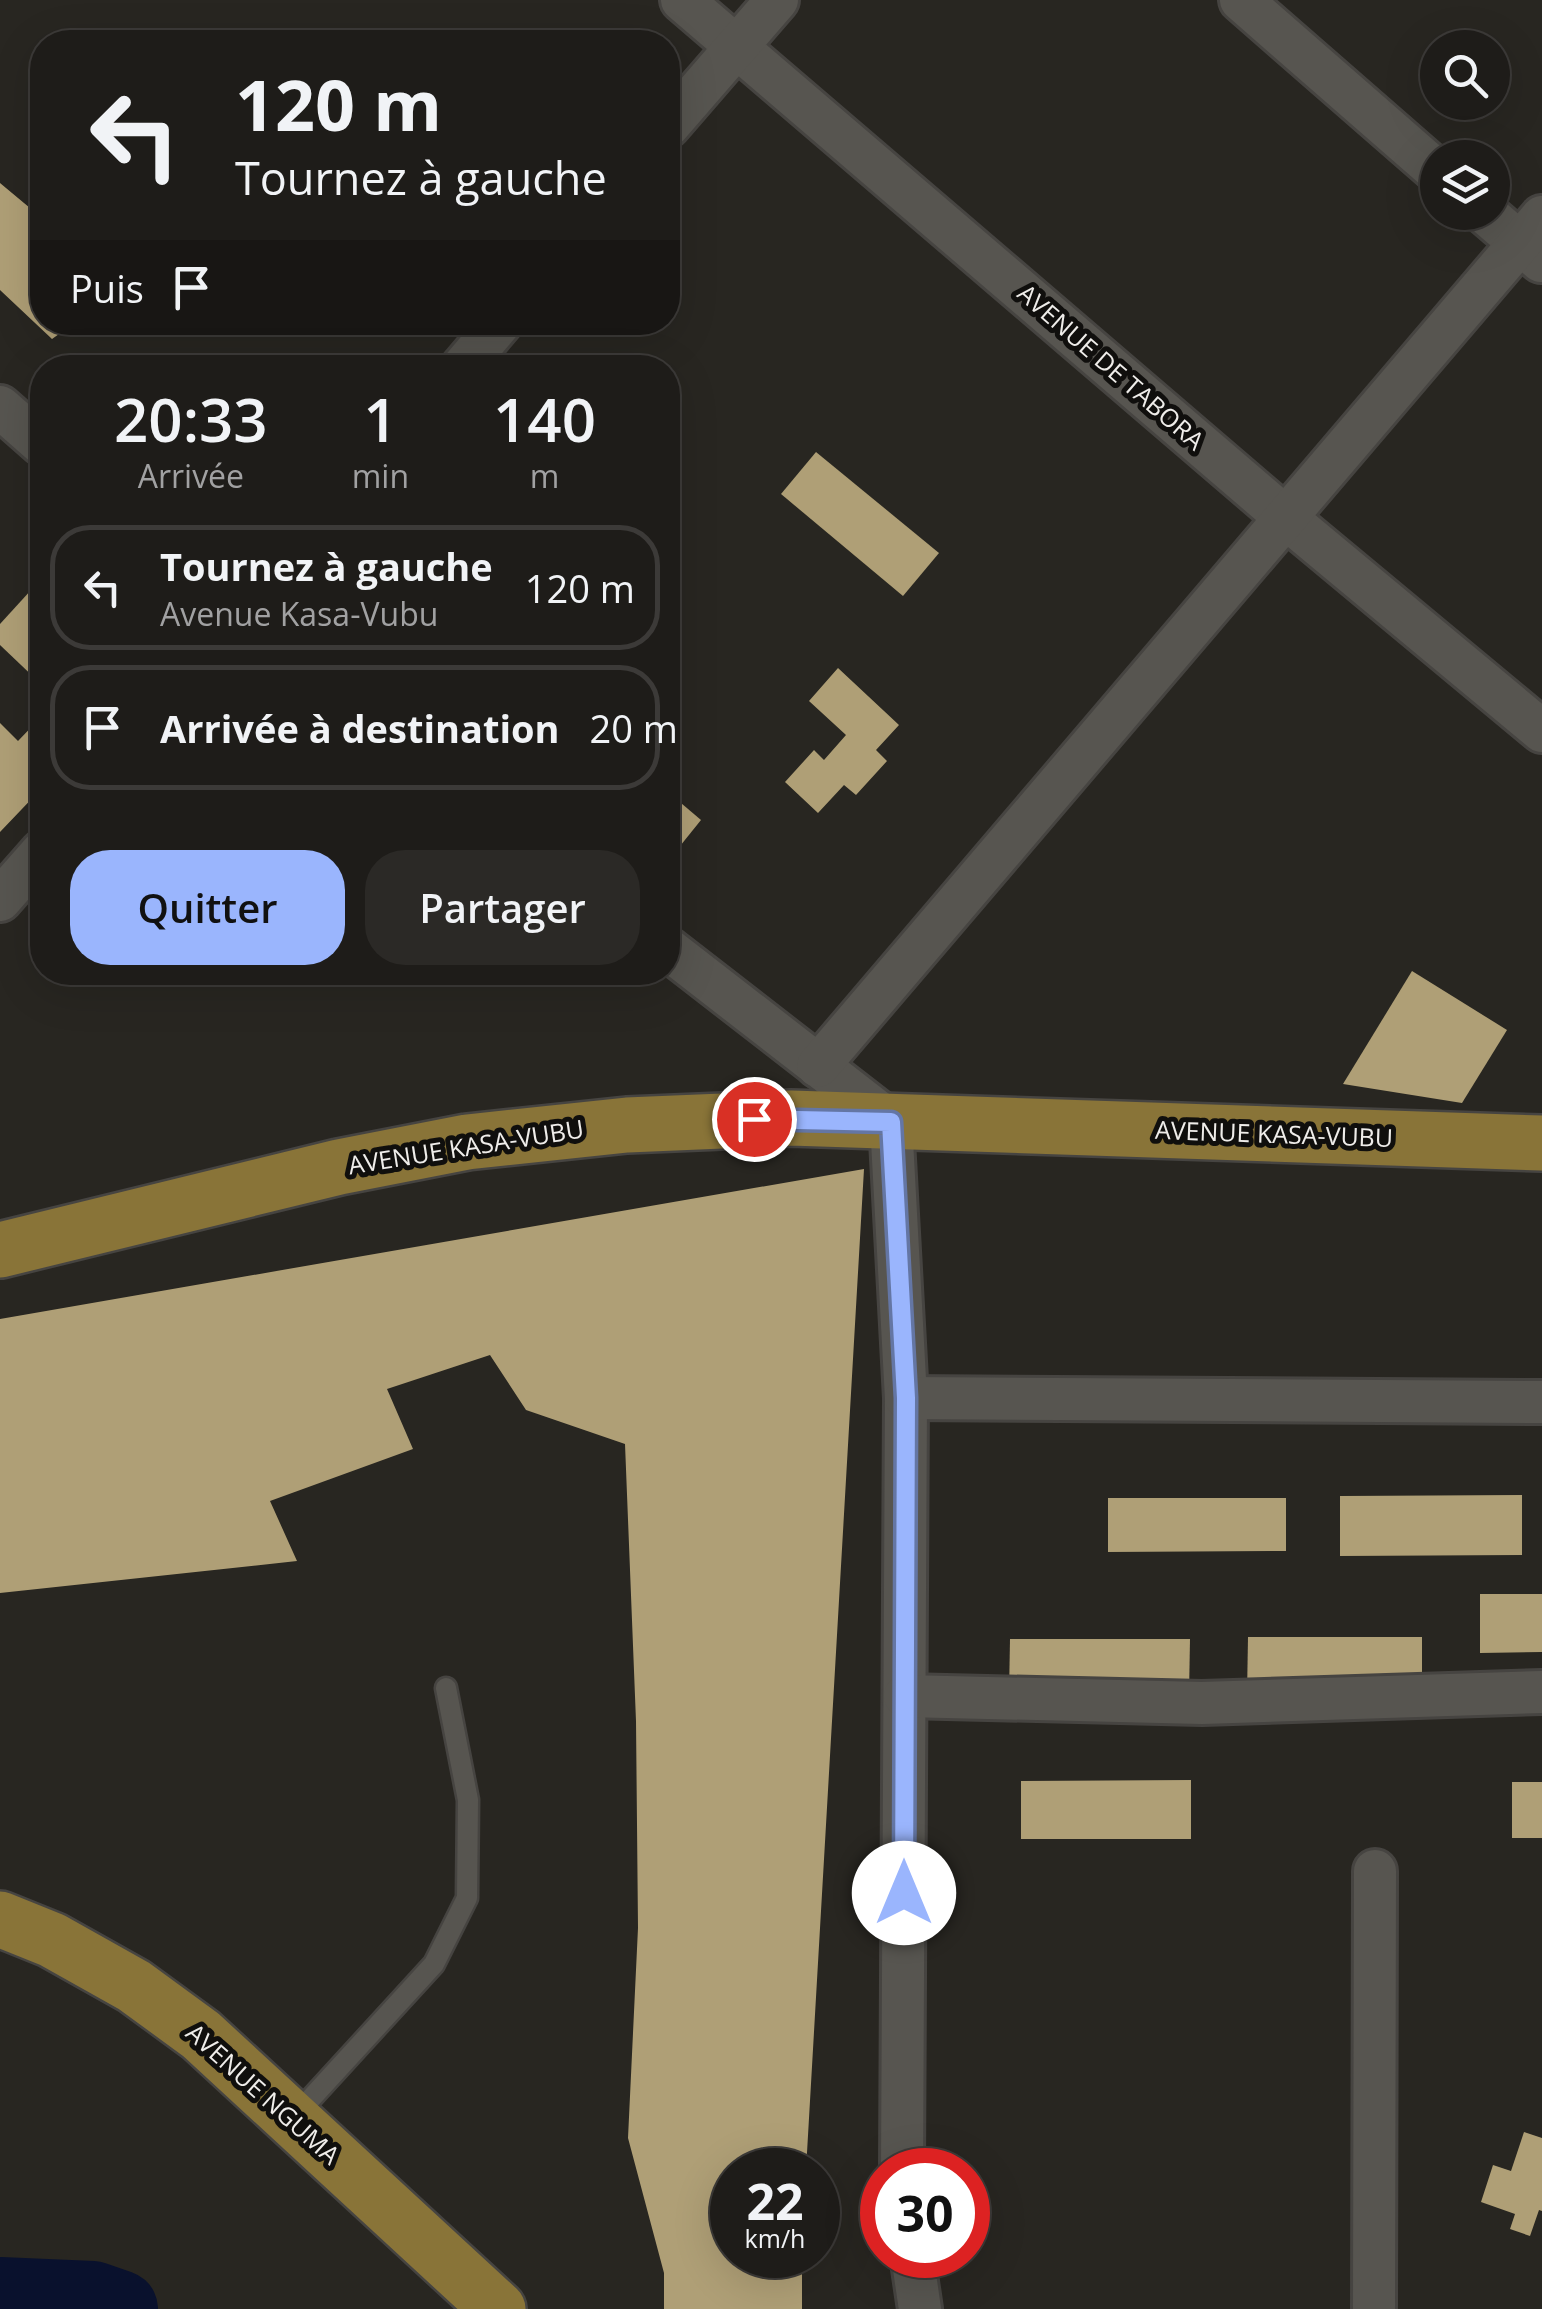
<!DOCTYPE html>
<html lang="fr">
<head>
<meta charset="utf-8">
<style>
	body { margin:0; font-family:"Open Sans",sans-serif; background:#2b2926; color:#f1f3f6; height:100vh; display:flex; flex-direction:column; font-size:38px; white-space:nowrap }
	* { box-sizing:border-box; margin:0 }
	p { font-size:32px; color:#a1a1a2 }
	.icon { flex:none; width:55px; height:55px; fill:none; stroke:currentColor; stroke-width:2; stroke-linecap:round; stroke-linejoin:round }
	.map { position:relative; flex:1; overflow:hidden }
	.panel { position:absolute; left:30px; top:355px; width:650px; height:630px; display:flex; flex-direction:column; background:#1e1c19; border-radius:40px; box-shadow:0 10px 40px #0002,0 0 0 2px #3c3a38 }
	.panel>* { flex:none }
	.banner { position:absolute; left:30px; top:30px; width:650px; height:305px; border-radius:40px; box-shadow:0 10px 40px #0002,0 0 0 2px #3c3a38; background:#1e1c19; color:#f1f3f6; overflow:hidden }
	.buttons { position:absolute; left:1420px; top:30px; display:grid; gap:20px }
	.buttons a { display:grid; place-items:center; width:90px; height:90px; border-radius:50%; background:#1e1c19; box-shadow:0 10px 40px #0002,0 0 0 2px #3c3a38; font-size:50px }
	.speed { position:absolute; left:710px; top:2148px; display:flex; gap:20px; font-size:50px; font-weight:700; text-align:center }
	.speed>* { display:grid; place-content:center; width:130px; height:130px; border-radius:50%; background:#1e1c19; box-shadow:0 10px 40px #0002,0 0 0 2px #3c3a38; line-height:1 }
	.speed small { font-size:25px; font-weight:400 }
	.speed .limit { border:15px solid #d22; background:#fff; color:#111 }
	.pin { position:absolute; display:grid; place-items:center; width:85px; height:85px; color:#fff; margin:-42px; border:5px solid #fff; border-radius:50%; box-shadow:0 2px 10px #0007 }
	.me { position:absolute; width:110px; margin:-55px; rotate:0deg; stroke-linejoin:round; filter:drop-shadow(0 0 8px #0008) }
	.turn { display:flex; align-items:center; gap:35px; height:210px; padding:0 40px; font-size:45px }
	.turn .icon { width:130px; height:130px; stroke-width:2.5 }
	.turn b { display:block; font-size:70px; line-height:85px }
	.then { display:flex; align-items:center; height:95px; padding:0 40px; background:#0003; gap:20px; font-size:38px }
	.eta { display:flex; justify-content:space-evenly; align-items:center; height:170px; text-align:center }
	.eta b { font-size:60px; font-weight:600; line-height:70px }
	.cta { display:flex; gap:20px; margin-top:auto; padding:20px 40px }
	.cta a { flex:1; height:115px; border-radius:40px; background:#9ab5fd; color:#111; font-size:40px; font-weight:600; line-height:115px; text-align:center }
	.cta a+a { background:#2b2926; color:#f1f3f6 }
	ul { padding:0; list-style:none }
	li { display:flex; align-items:center; gap:30px; height:125px; margin:0 20px 15px; padding:0 20px; border:5px solid #3c3a38; border-radius:40px }
	li div { flex:1 }
	li b { display:block; font-size:38px }
	li em { font-style:normal }
	.map>svg:first-child { display:block }
	.lines { fill:none; stroke-linecap:round; stroke-linejoin:round }
	.river { stroke:#09112d; stroke-width:78 }
	.building { fill:#af9f76 }
	.service-casing { stroke:#464441; stroke-width:25 }
	.minor-casing { stroke:#464441; stroke-width:48 }
	.primary-casing { stroke:#464441; stroke-width:60 }
	.service { stroke:#575550; stroke-width:20 }
	.minor { stroke:#575550; stroke-width:42 }
	.primary { stroke:#897438; stroke-width:55 }
	.route-casing { stroke:#6476a4; stroke-width:25 }
	.route { stroke:#9ab5fd; stroke-width:18 }
	.labels { text-anchor:middle; stroke-width:10; stroke-linejoin:round; paint-order:stroke }
	.street-label { font-size:25px; fill:#efedea; stroke:#100f0d }
</style>
</head>
<body>
<div class="map">
<svg width="1542" height="2309" viewBox="0 0 1542 2309">
	<rect width="100%" height="100%" fill="#282621"/>
	<g class="lines">
		<path class="river" d="M0,2296L93,2300L119,2309"/>
	</g>
	<g class="building">
		<path d="M0,183L42,218V322H76L52,339L0,290Z"/>
		<path d="M816,452L939,553L903,596L781,494Z"/>
		<path d="M42,578V685L0,645V624Z"/>
		<path d="M838,668L899,725L876,750L887,761L856,795L844,785L818,813L785,782L814,750L824,760L846,735L809,701Z"/>
		<path d="M42,716V788L0,832V723L18,741Z"/>
		<path d="M668,792L701,820L668,861Z"/>
		<path d="M1412,971L1507,1030L1462,1103L1343,1084Z"/>
		<path d="M864,1169L806,2170H732V2255H802V2309H664V2273L628,2138L638,1928L636,1721L625,1444L526,1410L490,1355L387,1389L413,1449L270,1501L297,1561L0,1593V1319Z"/>
		<path d="M1522,1495V1555L1340,1556V1496Z"/>
		<path d="M1108,1498H1286V1551L1108,1552Z"/>
		<path d="M1480,1594H1542V1652L1480,1653Z"/>
		<path d="M1248,1637H1422V1694L1247,1695Z"/>
		<path d="M1010,1639H1190L1189,1695H1009Z"/>
		<path d="M1191,1780V1839H1021V1781Z"/>
		<rect x="1512" y="1782" width="30" height="56"/>
		<path d="M1524,2132L1542,2138V2211L1539,2210L1530,2236L1510,2229L1515,2214L1481,2202L1493,2165L1511,2171Z"/>
	</g>
	<g class="lines">
		<g class="service-casing">
			<path id="service" d="M294,2117L434,1964L467,1898L468,1800L446,1688"/>
		</g>
		<g class="minor-casing">
			<g id="minor">
				<path d="M682,0L1286,518L1542,731"/>
				<path d="M1241,0L1438,172"/>
				<path d="M668,126L777,0"/>
				<path d="M1484,212L1541,261"/>
				<path d="M462,368L501,322"/>
				<path d="M0,407L42,444"/>
				<path d="M0,900L42,852"/>
				<path d="M668,949L891,1122L906,1398L902,2170"/>
				<path d="M818,1066L1542,217"/>
				<path d="M906,1398L1542,1402"/>
				<path d="M905,1696L1202,1703L1542,1692"/>
				<path d="M912,2255L920,2309"/>
				<path d="M1374,2309L1375,1871"/>
			</g>
		</g>
		<g class="primary-casing">
			<g id="primary">
				<path d="M0,1250L339,1167L467,1142L627,1125L791,1118L1542,1143"/>
				<path d="M0,1919L52,1940L134,1986L201,2035L498,2309"/>
			</g>
		</g>
		<use href="#service" class="service"/>
		<use href="#minor" class="minor"/>
		<use href="#primary" class="primary"/>
	</g>
	<g class="lines">
		<g class="route-casing">
			<path id="route" d="M754,1119L891,1122L906,1398L904,1893"/>
		</g>
		<use href="#route" class="route"/>
	</g>
	<g class="labels">
		<g class="street-label">
			<text transform="translate(1111 367) rotate(41)" y="9">AVENUE DE TABORA</text>
			<text transform="translate(1274 1134) rotate(2)" y="9">AVENUE KASA-VUBU</text>
			<text transform="translate(466 1147) rotate(-9)" y="9">AVENUE KASA-VUBU</text>
			<text transform="translate(263 2094) rotate(42)" y="9">AVENUE NGUMA</text>
		</g>
	</g>
</svg>
<div class="buttons">
<a><svg class="icon" aria-label="search" viewBox="0 0 24 24"><circle cx="10" cy="10" r="6"/><path d="M15 15l6 6"/></svg></a>
<a><svg class="icon" aria-label="layers" viewBox="0 0 24 24"><path d="M12 4l9 5-9 5-9-5zM3 14l9 5 9-5"/></svg></a>
</div>
<div class="speed"><div>22<small>km/h</small></div><div class="limit">30</div></div>
<div class="pin" style="left:754px;top:1119px;background:#d93025"><svg class="icon" aria-label="arrive" viewBox="0 0 24 24"><path d="M6 21V4h12l-3 4 3 4H6"/></svg></div>
<svg class="me" style="left:904px;top:1893px" viewBox="-20 -20 40 40"><circle r="19" fill="#fff"/><path d="M0-13L10 11 0 6-10 11z" fill="#9ab5fd"/></svg>
<div class="banner">
<div class="turn"><svg class="icon" aria-label="left" viewBox="0 0 24 24"><path d="M17 20v-9H6M10 6l-5 5 5 5"/></svg><div><b>120 m</b>Tournez à gauche</div></div>
<div class="then">Puis<svg class="icon" aria-label="arrive" viewBox="0 0 24 24"><path d="M6 21V4h12l-3 4 3 4H6"/></svg></div>
</div>
<section class="panel">
<div class="eta">
<div><b>20:33</b><p>Arrivée</p></div>
<div><b>1</b><p>min</p></div>
<div><b>140</b><p>m</p></div>
</div>
<ul>
<li><svg class="icon" aria-label="left" viewBox="0 0 24 24"><path d="M17 20v-9H6M10 6l-5 5 5 5"/></svg><div><b>Tournez à gauche</b><p>Avenue Kasa-Vubu</p></div><em>120 m</em></li>
<li><svg class="icon" aria-label="arrive" viewBox="0 0 24 24"><path d="M6 21V4h12l-3 4 3 4H6"/></svg><div><b>Arrivée à destination</b></div><em>20 m</em></li>
</ul>
<div class="cta"><a>Quitter</a><a>Partager</a></div>
</section>
</div>
</body>
</html>
